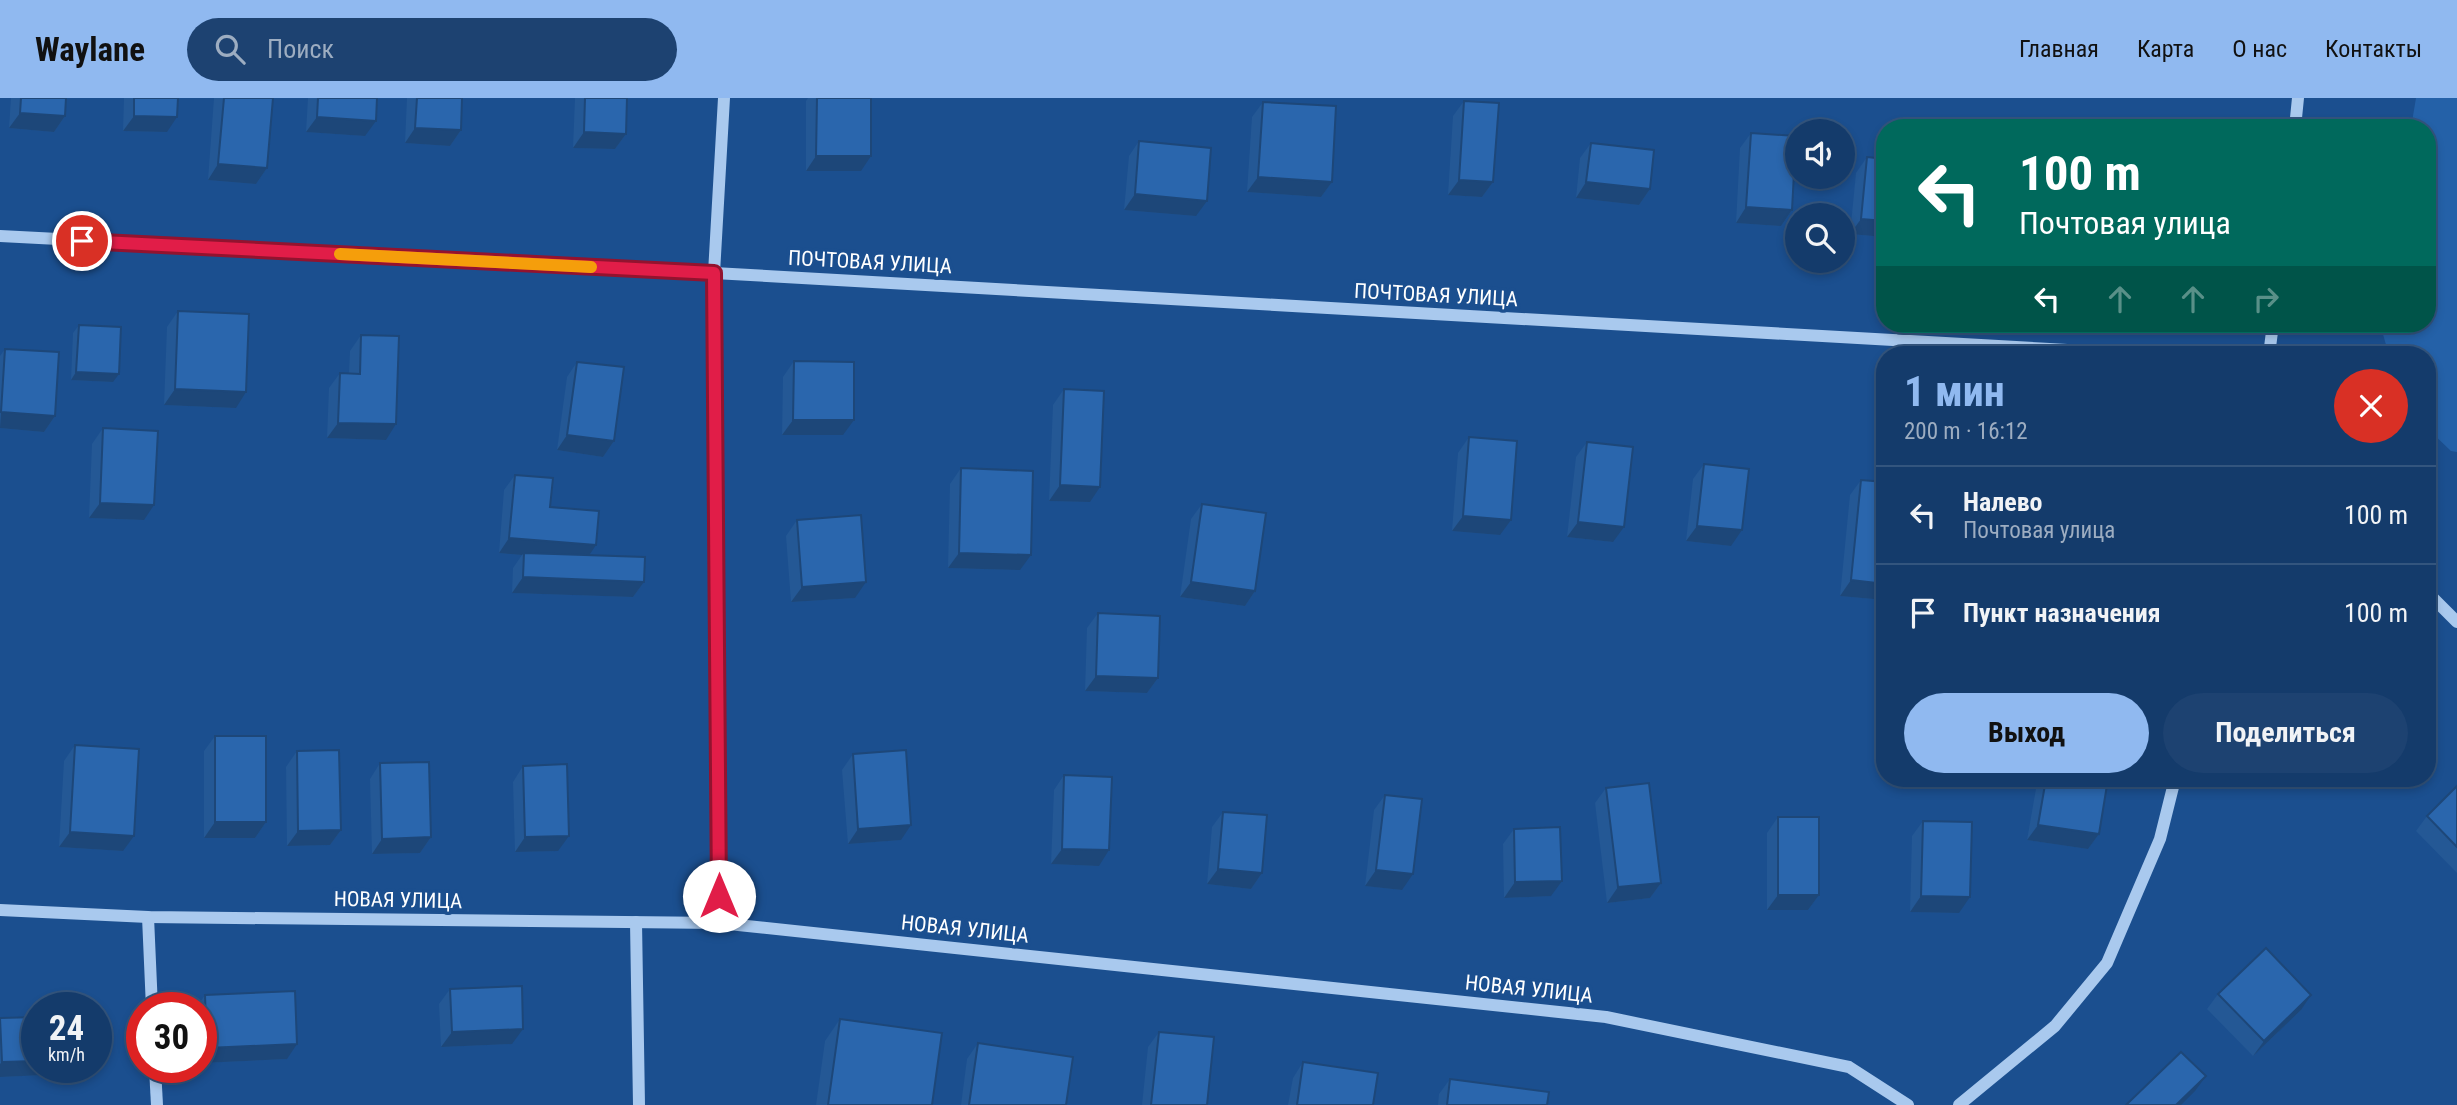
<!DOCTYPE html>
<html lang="ru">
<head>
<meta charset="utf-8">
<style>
	body { margin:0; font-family:"Roboto Condensed",sans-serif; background:#1d4271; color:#f1f3f6; height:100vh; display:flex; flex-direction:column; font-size:26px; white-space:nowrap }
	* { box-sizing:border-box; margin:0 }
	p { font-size:23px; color:#9dadc1 }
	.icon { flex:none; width:38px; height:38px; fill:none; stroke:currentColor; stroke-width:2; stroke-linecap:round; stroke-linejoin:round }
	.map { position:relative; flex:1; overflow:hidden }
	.details { position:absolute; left:1876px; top:248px; width:560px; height:441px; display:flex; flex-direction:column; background:#143b6b; border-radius:28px; box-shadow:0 4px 10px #0003,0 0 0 2px #33557e }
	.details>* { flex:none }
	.hud { position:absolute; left:1876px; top:21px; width:560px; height:214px; border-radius:28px; box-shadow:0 4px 10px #0003,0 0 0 2px #33557e; background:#00695c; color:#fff; overflow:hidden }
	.fabs { position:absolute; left:1785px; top:21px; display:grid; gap:14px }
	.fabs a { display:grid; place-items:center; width:70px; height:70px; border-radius:50%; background:#143b6b; box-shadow:0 4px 10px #0003,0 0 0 2px #33557e; font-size:35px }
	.speed { position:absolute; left:21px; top:894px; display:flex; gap:14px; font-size:35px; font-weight:700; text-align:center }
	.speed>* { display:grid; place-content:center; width:91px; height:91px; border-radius:50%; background:#143b6b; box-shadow:0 4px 10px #0003,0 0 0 2px #33557e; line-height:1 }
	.speed small { font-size:18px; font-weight:400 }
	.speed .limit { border:10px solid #d22; background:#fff; color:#111 }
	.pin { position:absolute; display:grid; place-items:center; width:60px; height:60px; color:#fff; margin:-30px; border:4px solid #fff; border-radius:50%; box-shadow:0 2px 7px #0007 }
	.me { position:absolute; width:77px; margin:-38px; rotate:0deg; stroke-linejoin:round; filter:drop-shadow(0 0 5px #0008) }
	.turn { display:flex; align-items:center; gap:24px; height:147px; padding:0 28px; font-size:32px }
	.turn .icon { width:91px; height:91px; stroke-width:2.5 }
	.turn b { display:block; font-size:49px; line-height:60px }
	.lanes { display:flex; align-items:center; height:66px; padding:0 28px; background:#0003; justify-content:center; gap:35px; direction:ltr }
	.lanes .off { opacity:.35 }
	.round { display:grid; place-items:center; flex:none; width:74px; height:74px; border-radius:37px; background:#1d4271 }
	.summary { display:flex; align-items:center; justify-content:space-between; height:119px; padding:0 28px }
	h1 { font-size:42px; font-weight:700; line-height:52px; color:#90b9f0 }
	.action { display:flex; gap:14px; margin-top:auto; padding:14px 28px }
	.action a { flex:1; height:80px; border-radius:42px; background:#90b9f0; color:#111; font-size:28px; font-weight:700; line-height:80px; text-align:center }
	.action a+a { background:#1d4271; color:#f1f3f6 }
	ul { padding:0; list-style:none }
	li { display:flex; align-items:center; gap:21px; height:98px; padding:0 28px; border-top:2px solid #33557e }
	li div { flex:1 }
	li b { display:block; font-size:26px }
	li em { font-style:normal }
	header { display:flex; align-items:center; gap:42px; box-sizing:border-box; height:98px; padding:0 35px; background:#90b9f0; color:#111 }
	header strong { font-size:33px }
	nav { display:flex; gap:38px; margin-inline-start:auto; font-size:24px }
	.search { width:490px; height:63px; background:#1d4271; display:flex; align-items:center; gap:18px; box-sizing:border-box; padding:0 24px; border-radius:38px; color:#9dadc1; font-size:26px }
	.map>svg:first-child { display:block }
	.green { fill:#2461a8 }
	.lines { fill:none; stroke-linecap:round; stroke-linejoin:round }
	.minor { stroke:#a9c9ee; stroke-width:12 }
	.wall { fill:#245895 }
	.shaded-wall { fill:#1d4779 }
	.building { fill:#2a66ad; stroke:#1d4779; stroke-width:2 }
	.route-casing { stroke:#92132f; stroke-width:18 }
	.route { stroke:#e11d48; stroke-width:12 }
	.slow { stroke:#f59e0b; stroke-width:12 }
	.labels { text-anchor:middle; stroke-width:7; stroke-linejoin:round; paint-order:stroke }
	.street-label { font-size:21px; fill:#fff; stroke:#1b4f8f }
</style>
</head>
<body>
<header>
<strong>Waylane</strong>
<div class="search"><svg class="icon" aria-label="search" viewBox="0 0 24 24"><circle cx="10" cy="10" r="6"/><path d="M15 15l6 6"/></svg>Поиск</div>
<nav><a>Главная</a><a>Карта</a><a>О нас</a><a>Контакты</a></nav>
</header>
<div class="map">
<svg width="2457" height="1007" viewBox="0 0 2457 1007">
	<rect width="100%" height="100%" fill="#1b4f8f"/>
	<path class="green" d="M2416,0H2457V354L2451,353L2427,330V257H2389L2380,226H2427V30H2411Z"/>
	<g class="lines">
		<g class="minor">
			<path d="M2295,30L2298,0"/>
			<path d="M0,138L714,175L2156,257"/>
			<path d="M2269,257L2273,226"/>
			<path d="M2427,494L2457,524"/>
			<path d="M0,812L148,819L719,825L1606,919L1849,969L1908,1007"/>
			<path d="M148,819L152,910"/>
			<path d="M636,824L639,1007"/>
			<path d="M719,825L714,175L724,0"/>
			<path d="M155,970L157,1007"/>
			<path d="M1959,1007L2055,928L2107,865L2160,741L2175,681"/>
		</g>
	</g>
	<g class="wall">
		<path d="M11,0H66L65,18L54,34L9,30Z"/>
		<path d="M124,0H178L167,34L123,33Z"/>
		<path d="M214,0H273L267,70L256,86L208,82Z"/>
		<path d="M308,0H377L365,38L306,34Z"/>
		<path d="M407,0H462L461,32L450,48L405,45Z"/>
		<path d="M575,0H627L626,36L615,51L573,50Z"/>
		<path d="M808,0H871L861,73H806V3Z"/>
		<path d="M1464,3L1493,84L1482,99L1448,97L1453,18Z"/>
		<path d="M1263,4L1332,84L1321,99L1247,94L1252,19Z"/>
		<path d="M1751,35L1792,112L1781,128L1736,125L1740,50Z"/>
		<path d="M1139,43L1196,118L1124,112L1129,58Z"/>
		<path d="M1591,45L1650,91L1639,107L1576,100L1580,60Z"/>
		<path d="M1867,59L1885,61V139L1850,136L1856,75Z"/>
		<path d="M178,213L236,310L164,307L167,229Z"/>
		<path d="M79,227L113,284L71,282L73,235Z"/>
		<path d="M361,237L386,342L327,340L329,290L340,275H349L350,253Z"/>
		<path d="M5,251L55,318L44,334L0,330V258Z"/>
		<path d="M794,263L843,337H782L783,279Z"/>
		<path d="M577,264L614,343L603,359L557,352L567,279Z"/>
		<path d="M1064,291L1090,404L1049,403L1053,307Z"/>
		<path d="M103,330L144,422L89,420L92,346Z"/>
		<path d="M1469,339L1500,437L1452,433L1458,355Z"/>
		<path d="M1587,344L1613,444L1567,439L1576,359Z"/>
		<path d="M1704,366L1731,448L1686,443L1693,381Z"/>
		<path d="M961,370L1020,472L948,470L950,386Z"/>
		<path d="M515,377L550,409L589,457L644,484L633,499L512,495L513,470L522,457L499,455L504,392Z"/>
		<path d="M1861,382L1885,502L1840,498L1850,397Z"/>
		<path d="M1202,406L1255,493L1245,508L1180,499L1191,421Z"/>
		<path d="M797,422L855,500L791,504L786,438Z"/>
		<path d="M1098,515L1158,580L1147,595L1085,593L1087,530Z"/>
		<path d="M215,638L266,724L255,740H204V653Z"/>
		<path d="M75,647L123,753L59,749L64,663Z"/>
		<path d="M297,653L341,732L330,747L287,748L286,669Z"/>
		<path d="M853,656L901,742L848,746L842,672Z"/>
		<path d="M380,665L431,739L420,755L372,756L370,681Z"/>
		<path d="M523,668L558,753L515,754L513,684Z"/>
		<path d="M1064,677L1099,768L1051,766L1054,692Z"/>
		<path d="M2040,681H2108L2099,736L2088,751L2027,742L2037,685Z"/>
		<path d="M2457,688V775L2416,733L2427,718Z"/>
		<path d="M1606,690L1661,785L1650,800L1607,805L1595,705Z"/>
		<path d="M1385,697L1402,792L1365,788L1374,712Z"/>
		<path d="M1223,714L1262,775L1251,791L1207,786L1212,729Z"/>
		<path d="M1778,719L1819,797L1808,812H1767V735Z"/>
		<path d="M1923,723L1959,815L1910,814L1912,738Z"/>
		<path d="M1514,731L1551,798L1504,800L1503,746Z"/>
		<path d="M450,891L512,946L441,949L439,906Z"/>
		<path d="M2218,896L2301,912L2253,958L2207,911Z"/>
		<path d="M205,897L287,961L201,965V910H196Z"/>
		<path d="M840,921L932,1007H816L825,943Z"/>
		<path d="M0,925L37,970H71L66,976L0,979Z"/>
		<path d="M1159,934L1207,1007H1142L1148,949Z"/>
		<path d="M978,945L1066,1007H961L967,961Z"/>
		<path d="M1303,964L1373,1007H1288L1293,980Z"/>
		<path d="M1450,981L1547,1007H1438L1439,996Z"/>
	</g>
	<g class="shaded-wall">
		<path d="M20,15L65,18L54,34L9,30Z"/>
		<path d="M134,18L177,19L167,34L123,33Z"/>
		<path d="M317,19L376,23L365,38L306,34Z"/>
		<path d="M415,30L461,32L450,48L405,45Z"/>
		<path d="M584,34L626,36L615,51L573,50Z"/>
		<path d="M816,58H871L861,73H806Z"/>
		<path d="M218,66L267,70L256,86L208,82Z"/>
		<path d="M1258,79L1332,84L1321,99L1247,94Z"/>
		<path d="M1459,82L1493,84L1482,99L1448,97Z"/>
		<path d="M1586,84L1650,91L1639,107L1576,100Z"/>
		<path d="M1135,96L1207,103L1196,118L1124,112Z"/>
		<path d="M1746,109L1792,112L1781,128L1736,125Z"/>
		<path d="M1861,121L1885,123V139L1850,136Z"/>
		<path d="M76,274L119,276L113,284L71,282Z"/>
		<path d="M175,291L246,294L236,310L164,307Z"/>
		<path d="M1,314L55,318L44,334L0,330Z"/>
		<path d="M793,322H854L843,337H782Z"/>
		<path d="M338,325L396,326L386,342L327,340Z"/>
		<path d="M567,337L614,343L603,359L557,352Z"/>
		<path d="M1060,387L1100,389L1090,404L1049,403Z"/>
		<path d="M100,405L154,407L144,422L89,420Z"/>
		<path d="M1463,418L1511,422L1500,437L1452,433Z"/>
		<path d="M1578,424L1624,429L1613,444L1567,439Z"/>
		<path d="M1697,428L1742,432L1731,448L1686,443Z"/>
		<path d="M509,440L596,447L586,462L524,455L522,457L499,455Z"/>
		<path d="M959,455L1031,457L1020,472L948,470Z"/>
		<path d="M523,479L644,484L633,499L512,495Z"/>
		<path d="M1851,482L1885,486V502L1840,498Z"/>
		<path d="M866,484L855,500L791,504L802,489Z"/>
		<path d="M1191,484L1255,493L1245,508L1180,499Z"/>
		<path d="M1096,578L1158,580L1147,595L1085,593Z"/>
		<path d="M215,724H266L255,740H204Z"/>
		<path d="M911,727L901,742L848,746L858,731Z"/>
		<path d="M2038,727L2099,736L2088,751L2027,742Z"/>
		<path d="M341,732L330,747L287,748L298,733Z"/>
		<path d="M70,734L134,738L123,753L59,749Z"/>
		<path d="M569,738L558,753L515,754L525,739Z"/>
		<path d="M431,739L420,755L372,756L382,741Z"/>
		<path d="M1062,751L1109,752L1099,768L1051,766Z"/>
		<path d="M1218,771L1262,775L1251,791L1207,786Z"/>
		<path d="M1376,772L1413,776L1402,792L1365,788Z"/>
		<path d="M1562,783L1551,798L1504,800L1515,784Z"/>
		<path d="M1661,785L1650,800L1607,805L1618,789Z"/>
		<path d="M1778,797H1819L1808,812H1767Z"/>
		<path d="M1921,798L1970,799L1959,815L1910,814Z"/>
		<path d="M2311,897L2301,912L2253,958L2264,943Z"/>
		<path d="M523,931L512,946L441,949L452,934Z"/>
		<path d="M297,946L287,961L201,965V958L207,950Z"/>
		<path d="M37,963V970H71L66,976L0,979V966L2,964Z"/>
		<path d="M2206,978L2195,993L2181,1007H2176Z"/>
	</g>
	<g class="building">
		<path d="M21,0H66L65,18L20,15Z"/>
		<path d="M134,0H178L177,19L134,18Z"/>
		<path d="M224,0H273L267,70L218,66Z"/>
		<path d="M318,0H377L376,23L317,19Z"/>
		<path d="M417,0H462L461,32L415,30Z"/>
		<path d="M585,0H627L626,36L584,34Z"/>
		<path d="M817,0H871V58H816Z"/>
		<path d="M1464,3L1499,5L1493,84L1459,82Z"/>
		<path d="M1263,4L1336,8L1332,84L1258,79Z"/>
		<path d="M2031,28L2055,30H2031Z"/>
		<path d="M1751,35L1796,38L1792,112L1746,109Z"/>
		<path d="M1139,43L1211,50L1207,103L1135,96Z"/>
		<path d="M1591,45L1654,52L1650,91L1586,84Z"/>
		<path d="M1867,59L1885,61V123L1861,121Z"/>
		<path d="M178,213L249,216L246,294L175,291Z"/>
		<path d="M79,227L121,229L119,276L76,274Z"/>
		<path d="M361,237L399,238L396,326L338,325L340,275L360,276Z"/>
		<path d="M5,251L59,254L55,318L1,314Z"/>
		<path d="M794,263L854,264V322H793Z"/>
		<path d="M577,264L624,269L614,343L567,337Z"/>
		<path d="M1064,291L1104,293L1100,389L1060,387Z"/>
		<path d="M103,330L158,333L154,407L100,405Z"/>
		<path d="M1469,339L1517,343L1511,422L1463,418Z"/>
		<path d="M1587,344L1633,349L1624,429L1578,424Z"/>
		<path d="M1704,366L1749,371L1742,432L1697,428Z"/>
		<path d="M961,370L1033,373L1031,457L959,455Z"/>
		<path d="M515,377L553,380L550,409L599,413L596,447L509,440Z"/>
		<path d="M1861,382L1885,384V486L1851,482Z"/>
		<path d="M1202,406L1266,415L1255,493L1191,484Z"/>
		<path d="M861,417L866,484L802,489L797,422Z"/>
		<path d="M524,455L645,459L644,484L523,479Z"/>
		<path d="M1098,515L1160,518L1158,580L1096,578Z"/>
		<rect x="215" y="638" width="51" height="86"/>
		<path d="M75,647L139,651L134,738L70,734Z"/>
		<path d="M339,652L341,732L298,733L297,653Z"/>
		<path d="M906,652L911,727L858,731L853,656Z"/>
		<path d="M429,664L431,739L382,741L380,665Z"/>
		<path d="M567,666L569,738L525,739L523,668Z"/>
		<path d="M1064,677L1112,679L1109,752L1062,751Z"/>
		<path d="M2046,681H2108L2099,736L2038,727Z"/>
		<path d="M1649,685L1661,785L1618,789L1606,690Z"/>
		<path d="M2457,688V749L2427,718Z"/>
		<path d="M1385,697L1422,701L1413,776L1376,772Z"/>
		<path d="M1223,714L1267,717L1262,775L1218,771Z"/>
		<rect x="1778" y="719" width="41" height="78"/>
		<path d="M1923,723L1972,724L1970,799L1921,798Z"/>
		<path d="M1560,729L1562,783L1515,784L1514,731Z"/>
		<path d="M2266,850L2311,897L2264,943L2218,896Z"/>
		<path d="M522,888L523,931L452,934L450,891Z"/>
		<path d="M295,893L297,946L207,950L205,897Z"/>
		<path d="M37,919V963L2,964L0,920Z"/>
		<path d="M840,921L942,935L932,1007H828Z"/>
		<path d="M1159,934L1214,939L1207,1007H1151Z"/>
		<path d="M978,945L1073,959L1066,1007H969Z"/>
		<path d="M2181,954L2206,978L2176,1007H2126Z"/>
		<path d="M1303,964L1378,975L1373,1007H1297Z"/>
		<path d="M1450,981L1549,994L1547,1007H1447Z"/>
	</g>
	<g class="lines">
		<g class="route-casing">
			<path id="route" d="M82,143L714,175L719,798"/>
		</g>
		<use href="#route" class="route"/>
		<path class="slow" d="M340,156L591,169"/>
	</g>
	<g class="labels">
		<g class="street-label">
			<text transform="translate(870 164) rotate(3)" y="7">ПОЧТОВАЯ УЛИЦА</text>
			<text transform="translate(1436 197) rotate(3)" y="7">ПОЧТОВАЯ УЛИЦА</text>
			<text transform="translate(398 802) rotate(1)" y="7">НОВАЯ УЛИЦА</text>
			<text transform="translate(965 831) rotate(6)" y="7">НОВАЯ УЛИЦА</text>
			<text transform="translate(1529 891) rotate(6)" y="7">НОВАЯ УЛИЦА</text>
		</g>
	</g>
</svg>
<div class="fabs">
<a><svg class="icon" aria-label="sound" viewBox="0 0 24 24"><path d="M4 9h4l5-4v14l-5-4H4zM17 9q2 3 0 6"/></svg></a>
<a><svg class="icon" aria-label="search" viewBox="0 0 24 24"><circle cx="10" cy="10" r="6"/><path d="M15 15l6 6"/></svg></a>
</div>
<div class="speed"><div>24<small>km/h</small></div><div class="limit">30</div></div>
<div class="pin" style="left:82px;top:143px;background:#d93025"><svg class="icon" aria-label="arrive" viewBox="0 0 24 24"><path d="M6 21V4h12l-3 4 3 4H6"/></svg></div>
<svg class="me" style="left:719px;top:798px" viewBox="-20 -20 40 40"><circle r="19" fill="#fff"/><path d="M0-13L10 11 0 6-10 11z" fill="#e11d48"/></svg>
<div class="hud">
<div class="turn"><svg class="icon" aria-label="left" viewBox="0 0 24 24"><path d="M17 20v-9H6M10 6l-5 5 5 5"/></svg><div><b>100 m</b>Почтовая улица</div></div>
<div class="lanes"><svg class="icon" aria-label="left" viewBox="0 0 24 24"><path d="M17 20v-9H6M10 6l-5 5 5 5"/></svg><svg class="icon off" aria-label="ahead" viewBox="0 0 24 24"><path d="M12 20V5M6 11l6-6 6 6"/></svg><svg class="icon off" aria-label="ahead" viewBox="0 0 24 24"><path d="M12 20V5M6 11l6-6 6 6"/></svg><svg class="icon off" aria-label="right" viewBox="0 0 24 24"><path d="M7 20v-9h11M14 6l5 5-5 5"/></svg></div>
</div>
<section class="details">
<div class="summary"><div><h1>1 мин</h1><p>200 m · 16:12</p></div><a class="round" style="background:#d93025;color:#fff"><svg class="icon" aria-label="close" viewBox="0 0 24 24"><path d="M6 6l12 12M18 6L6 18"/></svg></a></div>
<ul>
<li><svg class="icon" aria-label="left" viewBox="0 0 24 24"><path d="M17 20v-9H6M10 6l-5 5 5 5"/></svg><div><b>Налево</b><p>Почтовая улица</p></div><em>100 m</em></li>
<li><svg class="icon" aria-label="arrive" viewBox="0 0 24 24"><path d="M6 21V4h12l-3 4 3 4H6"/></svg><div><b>Пункт назначения</b></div><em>100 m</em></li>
</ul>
<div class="action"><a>Выход</a><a>Поделиться</a></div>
</section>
</div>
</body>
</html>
